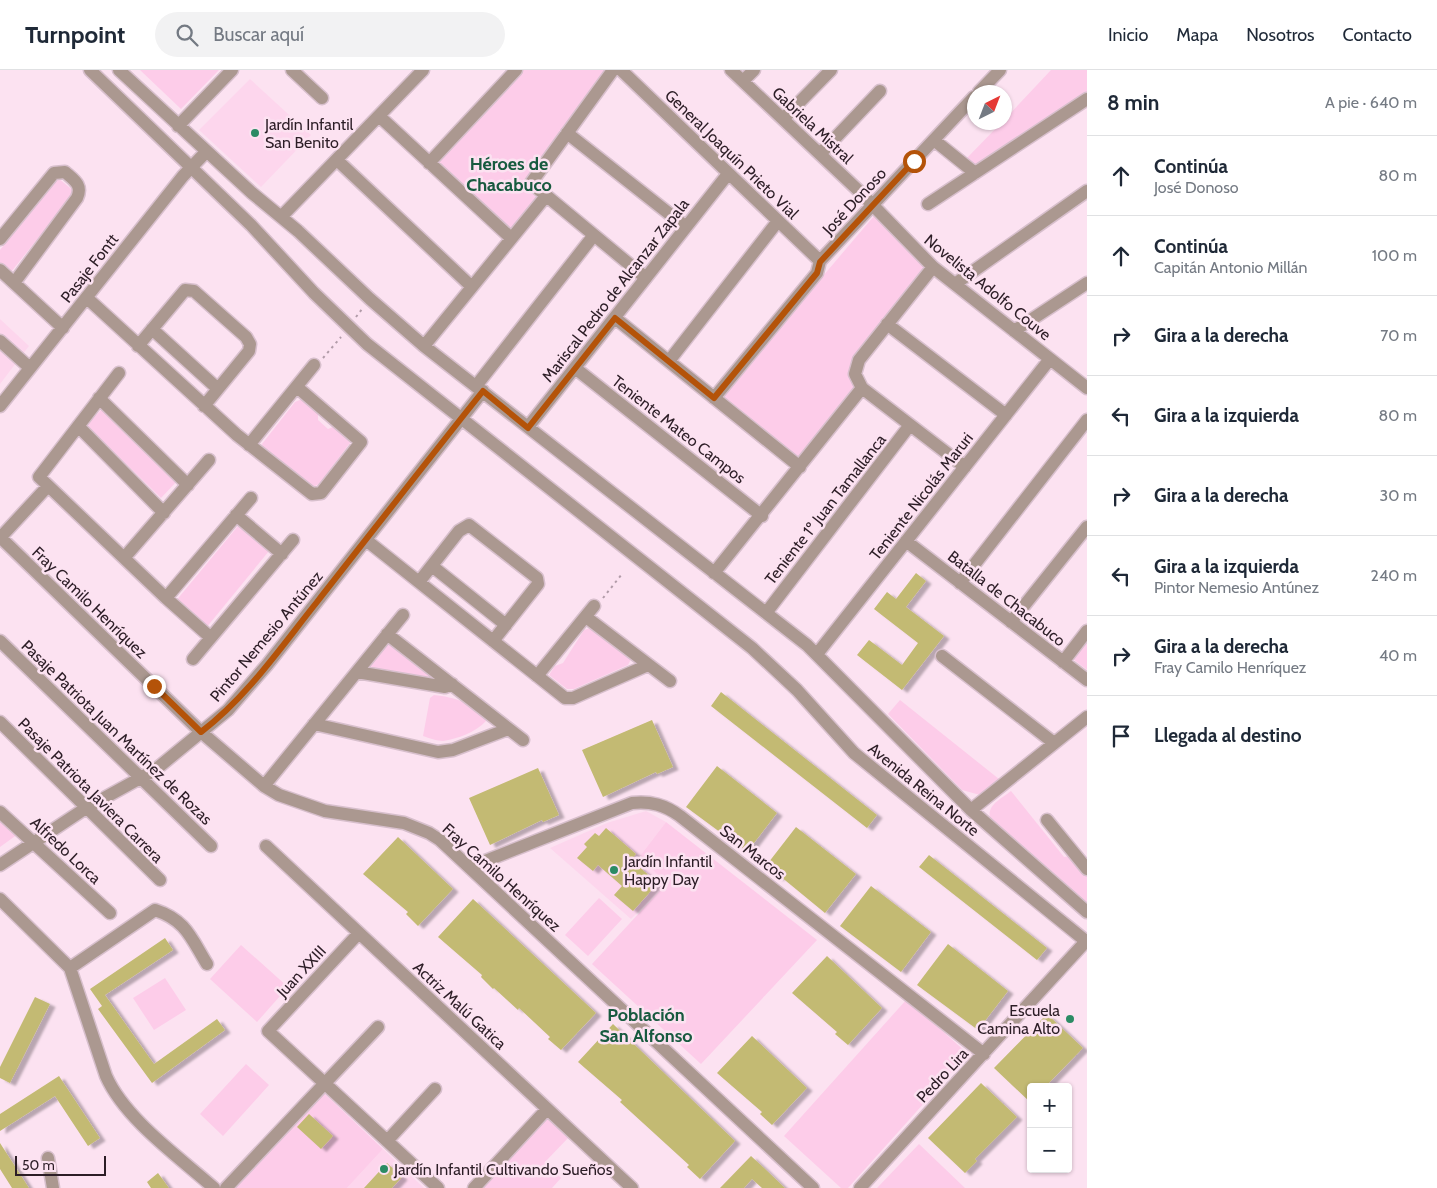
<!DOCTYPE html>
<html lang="es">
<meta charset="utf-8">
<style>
body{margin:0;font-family:Cabin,sans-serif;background:#f2f2f3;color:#1f2937}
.controls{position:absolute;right:15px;bottom:15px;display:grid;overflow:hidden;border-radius:5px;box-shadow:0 1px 4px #0004}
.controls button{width:45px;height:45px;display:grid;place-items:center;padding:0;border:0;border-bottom:1px solid #e0e1e3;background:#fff;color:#1f2937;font:25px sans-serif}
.compass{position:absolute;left:967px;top:15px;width:45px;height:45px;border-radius:50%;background:#fff;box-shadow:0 1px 4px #0004;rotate:42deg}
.scale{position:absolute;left:15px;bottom:12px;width:91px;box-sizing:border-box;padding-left:5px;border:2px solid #2c1d26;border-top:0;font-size:14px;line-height:18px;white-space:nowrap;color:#2c1d26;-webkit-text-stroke:4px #fce2f1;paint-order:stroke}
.stop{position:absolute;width:15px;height:15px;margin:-11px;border:4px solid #b45309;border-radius:50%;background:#fff}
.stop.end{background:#b45309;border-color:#fff;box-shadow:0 1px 5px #0008}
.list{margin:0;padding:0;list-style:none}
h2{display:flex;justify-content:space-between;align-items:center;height:65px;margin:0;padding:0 20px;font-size:21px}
h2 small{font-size:16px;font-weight:400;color:#747a83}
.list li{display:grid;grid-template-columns:32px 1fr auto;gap:15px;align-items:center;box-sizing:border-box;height:80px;padding:0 20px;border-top:1px solid #e0e1e3}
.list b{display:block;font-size:19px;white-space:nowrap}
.list p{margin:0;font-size:16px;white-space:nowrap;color:#747a83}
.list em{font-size:16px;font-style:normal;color:#747a83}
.icon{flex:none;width:28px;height:28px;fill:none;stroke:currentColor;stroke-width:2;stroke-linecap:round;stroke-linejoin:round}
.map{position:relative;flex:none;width:1087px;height:1118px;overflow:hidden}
header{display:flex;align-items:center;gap:30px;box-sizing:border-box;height:70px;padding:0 25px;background:#fff;border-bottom:1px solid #e0e1e3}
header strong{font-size:24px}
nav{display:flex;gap:28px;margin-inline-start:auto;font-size:18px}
.search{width:350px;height:45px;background:#f2f2f3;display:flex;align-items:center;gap:12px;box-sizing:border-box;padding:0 18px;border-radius:28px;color:#747a83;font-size:19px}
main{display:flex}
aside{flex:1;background:#fff}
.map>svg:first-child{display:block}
.built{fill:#fdd6ed}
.green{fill:#fdcce9}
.building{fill:#c3ba73;filter:url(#shadow)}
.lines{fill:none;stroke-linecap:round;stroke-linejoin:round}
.minor-casing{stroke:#d7bfcc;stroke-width:15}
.path{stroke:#b29ca9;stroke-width:2;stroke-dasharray:2.5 4;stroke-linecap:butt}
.minor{stroke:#ab9890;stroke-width:12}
.route{stroke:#b45309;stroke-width:6}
.poi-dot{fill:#2b8b64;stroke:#fce2f1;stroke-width:2}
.labels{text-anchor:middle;stroke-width:5;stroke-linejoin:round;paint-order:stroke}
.poi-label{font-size:16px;fill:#2c1d26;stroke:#fce2f1;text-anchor:start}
.street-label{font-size:16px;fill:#2c1d26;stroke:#fce2f1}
.neighbourhood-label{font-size:18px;font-weight:bold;fill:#175a3f;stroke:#fce2f1}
</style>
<header>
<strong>Turnpoint</strong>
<div class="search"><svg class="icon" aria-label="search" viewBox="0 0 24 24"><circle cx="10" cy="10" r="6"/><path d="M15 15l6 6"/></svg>Buscar aquí</div>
<nav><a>Inicio</a><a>Mapa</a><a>Nosotros</a><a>Contacto</a></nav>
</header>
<main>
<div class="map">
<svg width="1087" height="1118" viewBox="0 0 1087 1118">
<defs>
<filter id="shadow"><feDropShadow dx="5.5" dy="3" stdDeviation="1" flood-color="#0004"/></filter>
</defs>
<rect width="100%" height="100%" fill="#fce2f1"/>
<path class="built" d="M250,9L311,65L261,117L199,60Z
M0,249L29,276L0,314Z
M646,741L666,752L640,786L666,814L631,849L550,778L607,753Z
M383,1079L424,1118H347Z"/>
<path class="green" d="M140,0H219L181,39Z
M519,0H610L523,115L537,128L508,163L431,93Z
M1051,0H1087V24L975,99L966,89L1001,53L1004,52L1005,49Z
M58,108L75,122L11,202L0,193V180Z
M874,146L930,197L856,289L857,314L800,394L720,327Z
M302,329L318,342V350L328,359L335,356L349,367L350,373L319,414L313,417L264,379L262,374L295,332Z
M104,337L178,410L161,428L86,355Z
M238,456L269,481L206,558L175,532Z
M590,558L631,589L628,595L574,619H567L549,605L555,596L563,593L584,560Z
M1087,565V600L1069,586Z
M388,570L437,609L434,613L370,600L368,596Z
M434,625C454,627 474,633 486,651C476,662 457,669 443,671C437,671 429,668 423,666L430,628Z
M900,630L999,709L980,725L962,720L888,644Z
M1011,721L1064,787L1070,786L1087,806V833L990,748C987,735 1001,729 1011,721Z
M0,748L18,764L0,777Z
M666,752L817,870L701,994L592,894L666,814L640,786Z
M599,828L622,849L588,886L565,865Z
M241,875L288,917L257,952L210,909Z
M165,908L186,940L154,960L133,928Z
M907,929L968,984L848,1118H841L784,1066Z
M246,994L269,1015L223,1066L200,1044Z
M324,1023L383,1079L347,1118H235Z
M547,1047L569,1067L545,1092L561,1108L552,1118H480Z
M919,1074L965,1118H877Z"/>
<path class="building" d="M916,503L926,511L906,537L944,566L902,620L857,585L869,570L902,595L918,573L874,539L887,522L896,529Z
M721,622L877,745L867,758L711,636Z
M652,650L673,697L657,704L656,702L603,727L582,680Z
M717,696L777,743L747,782L686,737Z
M538,698L559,745L543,752L542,750L490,775L469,728Z
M796,757L856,804L825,843L780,806L778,808L765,797Z
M606,758L636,784L631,790L658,813L633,841L614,825L622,816L598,795L593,801L577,788L587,777L584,774L595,763L599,766Z
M398,767L453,819L418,856L406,844L408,842L363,804Z
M929,785L1047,878L1037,890L919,797Z
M871,816L931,862L901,902L840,856Z
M473,829L596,943L561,980L548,969L550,967L519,938L518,940L494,918L493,919L481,907L482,905L438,867Z
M165,868L173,880L105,925L154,994L217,949L225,960L152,1013L98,939L102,936L90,919Z
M948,874L1008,921L978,960L917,915Z
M827,886L882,938L848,975L835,964L837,962L792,923Z
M35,927L50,934L10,1013L0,1008V997Z
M1047,944L1083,978L1045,1017H1031V1033L994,998Z
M613,954L735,1071L700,1109L687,1097L689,1095L620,1032L622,1030L578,992Z
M752,966L807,1018L772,1055L760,1044L762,1042L717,1003Z
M59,1006L100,1068L88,1076L55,1026L0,1061V1044Z
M981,1013L1017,1047L975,1089L977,1091L965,1103L928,1068Z
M309,1044L333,1066L321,1079L297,1057Z
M0,1073L29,1118H12L0,1099Z
M751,1086L763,1097L785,1118H762L752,1109L744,1118H720Z
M387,1093L402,1107L392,1118H364Z
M158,1103L169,1118H151L147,1112Z"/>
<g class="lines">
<defs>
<path id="minor" d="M90,0L251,155L314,223L367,274L752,578L797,620L854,683L1087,872
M119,0L252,123L298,161L370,229L424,276L807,575L971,740L1087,842
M292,0L322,28
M613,0L531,113L646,208
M621,0L820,191
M731,0L860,122L933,197L1087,318
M743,11L754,0
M979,22L1000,0
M379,46L511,168
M783,49L831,0
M178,56L232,0
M567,63L686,157
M934,70L975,103
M820,84L880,21
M337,90L472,217
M429,93L516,0
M928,134L1087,29
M281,147L423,0
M0,169L54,103L65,102C74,110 83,115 77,128L14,213
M820,191L974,27
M933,197L859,290L855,304L862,318L965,397
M0,200L63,258
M955,214L1087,121
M87,228L237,365L312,424L321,423L361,372L297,317
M615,248L800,397
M887,254L1006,345
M152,259L218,319
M1014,261L1087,213
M0,271L30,298
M138,276L185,220L194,221L246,267L250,274L249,281L204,336
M424,276L546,126
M669,291L778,151
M575,298L762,446
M119,303L39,407L166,528L210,567
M476,316L594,165
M99,328L188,415
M714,328L817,203L820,191
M0,336L183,106L206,82
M78,356L164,443
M528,357L728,104
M249,375L314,295
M236,445L282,484
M0,467L201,662L264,716L279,725L325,741L404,753L429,763L440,770L813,1118
M0,468L48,416
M366,470L565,628H573L648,595
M906,471L1087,610
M124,488L209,390
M432,496L506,555
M714,503L862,318
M419,512L459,461L469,455L537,508L538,514L493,571
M960,513L1087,350
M166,528L251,428
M766,543L910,355
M586,547L670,611
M1011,552L1087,457
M387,564L523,670
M0,571L211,776
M817,584L1050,289
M942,586L1054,673
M193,589L293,470
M1063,592L1087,561
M357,602L445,617L452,614
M537,606L594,536
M0,652L160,810
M314,654L438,682L453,680L508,659
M264,716L403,545
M971,740L1087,647
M0,742L110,843
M1047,750L1087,799
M266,776L632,1118
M0,795L86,738L155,700L228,640L267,595L483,321
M470,797L632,733C651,731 665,735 680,746L984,984
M0,829L70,898L106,1006C125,1049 179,1087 214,1118
M359,863L268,961L438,1118
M70,898L155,840C186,850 191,868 207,894
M387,1071L435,1019
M48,1088L53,1118
M226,1118L378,957
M474,1118L547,1039
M860,1118L1087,870"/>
</defs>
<use href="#minor" class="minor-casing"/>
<path class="path" d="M356,247L362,239
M323,288L341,267
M603,528L622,504"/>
<use href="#minor" class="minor"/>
</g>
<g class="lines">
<path class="route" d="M154,616L201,662C247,627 281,577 317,532C372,462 427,391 483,321L528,358L615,248L714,328L817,203L820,192L914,91"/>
</g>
<g class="poi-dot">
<circle cx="255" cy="63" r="5"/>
<circle cx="614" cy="800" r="5"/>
<circle cx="1070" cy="949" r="5"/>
<circle cx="384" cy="1099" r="5"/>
</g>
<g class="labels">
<g class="poi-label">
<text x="265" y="60">Jardín Infantil<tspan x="265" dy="18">San Benito</tspan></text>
<text x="624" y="797">Jardín Infantil<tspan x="624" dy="18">Happy Day</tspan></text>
<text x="1060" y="946" text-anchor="end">Escuela<tspan x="1060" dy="18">Camina Alto</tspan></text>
<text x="394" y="1105">Jardín Infantil Cultivando Sueños</text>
</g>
<g class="street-label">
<text transform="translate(813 55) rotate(43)" y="6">Gabriela Mistral</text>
<text transform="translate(732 84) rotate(44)" y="6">General Joaquín Prieto Vial</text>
<text transform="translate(854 131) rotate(-47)" y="6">José Donoso</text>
<text transform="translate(89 198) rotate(-52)" y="6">Pasaje Fontt</text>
<text transform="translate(988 217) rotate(39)" y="6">Novelista Adolfo Couve</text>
<text transform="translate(615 220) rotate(-52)" y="6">Mariscal Pedro de Alcanzar Zapala</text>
<text transform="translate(679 359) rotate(38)" y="6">Teniente Mateo Campos</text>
<text transform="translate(921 426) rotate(-52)" y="6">Teniente Nicolás Maruri</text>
<text transform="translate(825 439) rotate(-52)" y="6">Teniente 1º Juan Tamallanca</text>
<text transform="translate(1007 528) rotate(38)" y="6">Batalla de Chacabuco</text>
<text transform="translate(90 532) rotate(44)" y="6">Fray Camilo Henríquez</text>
<text transform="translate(266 566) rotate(-50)" y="6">Pintor Nemesio Antúnez</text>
<text transform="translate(117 662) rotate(44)" y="6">Pasaje Patriota Juan Martínez de Rozas</text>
<text transform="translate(924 719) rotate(39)" y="6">Avenida Reina Norte</text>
<text transform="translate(91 720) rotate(45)" y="6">Pasaje Patriota Javiera Carrera</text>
<text transform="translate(66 780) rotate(43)" y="6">Alfredo Lorca</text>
<text transform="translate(753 782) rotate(38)" y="6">San Marcos</text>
<text transform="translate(502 807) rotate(42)" y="6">Fray Camilo Henríquez</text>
<text transform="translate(301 901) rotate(-47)" y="6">Juan XXIII</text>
<text transform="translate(460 935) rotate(43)" y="6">Actriz Malú Gatica</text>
<text transform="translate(942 1005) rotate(-47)" y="6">Pedro Lira</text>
</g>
<g class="neighbourhood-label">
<text x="509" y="100">Héroes de<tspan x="509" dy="21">Chacabuco</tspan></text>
<text x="646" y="951">Población<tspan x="646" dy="21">San Alfonso</tspan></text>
</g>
</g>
</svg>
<div class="controls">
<button>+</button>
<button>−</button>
</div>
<svg class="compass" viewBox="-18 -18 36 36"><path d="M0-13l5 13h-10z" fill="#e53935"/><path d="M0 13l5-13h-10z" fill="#747a83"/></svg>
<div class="scale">50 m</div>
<div class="stop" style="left:914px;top:91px"></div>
<div class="stop end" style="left:154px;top:616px"></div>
</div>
<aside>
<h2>8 min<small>A pie · 640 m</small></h2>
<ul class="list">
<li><svg class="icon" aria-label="ahead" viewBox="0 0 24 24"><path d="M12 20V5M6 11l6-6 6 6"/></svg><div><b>Continúa</b><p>José Donoso</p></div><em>80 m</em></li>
<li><svg class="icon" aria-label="ahead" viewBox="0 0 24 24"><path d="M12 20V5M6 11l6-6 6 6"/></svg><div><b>Continúa</b><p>Capitán Antonio Millán</p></div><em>100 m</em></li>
<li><svg class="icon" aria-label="right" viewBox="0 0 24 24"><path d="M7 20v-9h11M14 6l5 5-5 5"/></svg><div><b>Gira a la derecha</b></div><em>70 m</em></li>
<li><svg class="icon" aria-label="left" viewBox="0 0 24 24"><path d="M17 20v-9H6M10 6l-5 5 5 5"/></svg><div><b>Gira a la izquierda</b></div><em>80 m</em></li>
<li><svg class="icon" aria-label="right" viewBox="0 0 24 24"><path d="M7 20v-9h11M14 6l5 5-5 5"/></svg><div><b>Gira a la derecha</b></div><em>30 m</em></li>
<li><svg class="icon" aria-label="left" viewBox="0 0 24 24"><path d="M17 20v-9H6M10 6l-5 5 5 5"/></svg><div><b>Gira a la izquierda</b><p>Pintor Nemesio Antúnez</p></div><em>240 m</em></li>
<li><svg class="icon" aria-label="right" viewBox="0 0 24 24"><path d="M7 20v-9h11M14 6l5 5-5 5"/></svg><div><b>Gira a la derecha</b><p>Fray Camilo Henríquez</p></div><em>40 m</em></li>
<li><svg class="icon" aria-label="arrive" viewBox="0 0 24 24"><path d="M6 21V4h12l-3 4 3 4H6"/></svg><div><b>Llegada al destino</b></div></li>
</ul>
</aside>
</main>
